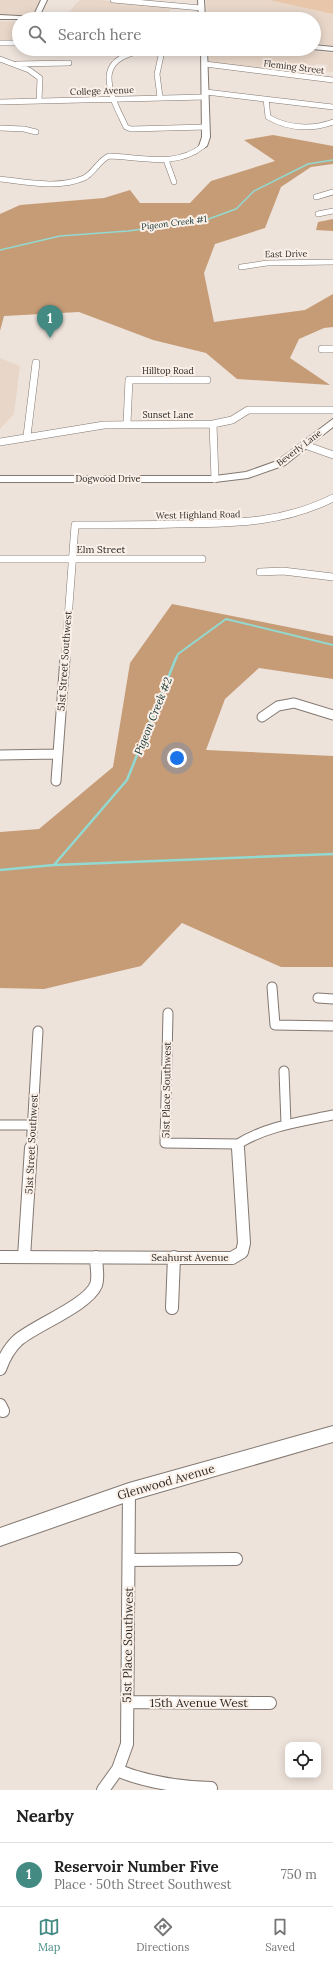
<!DOCTYPE html>
<meta charset="utf-8">
<style>
body{margin:0;font-family:Lora,serif;background:#f6f6f6;color:#222}
.controls{position:absolute;right:12px;bottom:12px;display:grid;overflow:hidden;border-radius:8px;box-shadow:0 2px 10px #0003}
.controls button{width:36px;height:36px;display:grid;place-items:center;padding:0;border:0;border-bottom:1px solid #e0e0e0;background:#fff;color:#222;font:20px sans-serif}
.you{position:absolute;left:177px;top:758px;width:14px;height:14px;margin:-10px;border:3px solid #fff;border-radius:50%;background:#1a73e8;box-shadow:0 0 0 6px #1a73e833}
.badge{display:grid;place-items:center;width:26px;height:26px;border-radius:50%;background:#438a83;color:#fff;font-size:13px;font-weight:700}
.pin{position:absolute;translate:-50% -33px;filter:drop-shadow(0 1px 2px #0008)}
.pin::after{content:'';position:absolute;top:21px;width:14px;height:12px;background:inherit;clip-path:polygon(0 0,100% 0,50% 100%)}
.list{margin:0;padding:0;list-style:none}
h2{display:flex;justify-content:space-between;align-items:center;height:52px;margin:0;padding:0 16px;font-size:17px}
h2 small{font-size:13px;font-weight:400;color:#767676}
.list li{display:grid;grid-template-columns:26px 1fr auto;gap:12px;align-items:center;box-sizing:border-box;height:64px;padding:0 16px;border-top:1px solid #e0e0e0}
.list b{display:block;font-size:15px;white-space:nowrap}
.list p{margin:0;font-size:13px;white-space:nowrap;color:#767676}
.list em{font-size:13px;font-style:normal;color:#767676}
.icon{flex:none;width:22px;height:22px;fill:none;stroke:currentColor;stroke-width:2;stroke-linecap:round;stroke-linejoin:round}
.map{position:relative;flex:none;width:333px;height:1790px;overflow:hidden}
.search{position:absolute;background:#fff;box-shadow:0 2px 10px #0003;left:12px;right:12px;top:12px;height:44px;display:flex;align-items:center;gap:10px;box-sizing:border-box;padding:0 14px;border-radius:22px;color:#767676;font-size:15px}
.sheet{height:116px;background:#fff}
nav{display:flex;justify-content:space-around;align-items:center;box-sizing:border-box;height:56px;border-top:1px solid #e0e0e0;background:#fff;font-size:11px;color:#767676}
nav a{display:grid;justify-items:center;gap:2px}
nav .on{color:#438a83}
.map>svg:first-child{display:block}
.built{fill:#e8d7c9}
.green{fill:#e8c6a9}
.forest{fill:#c69c77}
.lines{fill:none;stroke-linecap:round;stroke-linejoin:round}
.stream-far2{stroke:#92d9d1;stroke-width:1.5}
.stream-far1{stroke:#92d9d1;stroke-width:2}
.stream{stroke:#92d9d1;stroke-width:2.5}
.street-far3-casing{stroke:#827871;stroke-width:6}
.street-far2-casing{stroke:#827871;stroke-width:8}
.street-far1-casing{stroke:#827871;stroke-width:11}
.street-casing{stroke:#827871;stroke-width:14}
.secondary-casing{stroke:#827871;stroke-width:2}
.primary-casing{stroke:#827871;stroke-width:2}
.street-far3{stroke:#fff;stroke-width:5}
.street-far2{stroke:#fff;stroke-width:7}
.street-far1{stroke:#fff;stroke-width:9}
.street{stroke:#fff;stroke-width:12}
.secondary{fill:#fff;fill-rule:evenodd}
.primary{fill:#fff;fill-rule:evenodd}
.labels{text-anchor:middle;stroke-width:4;stroke-linejoin:round;paint-order:stroke}
.far-street-label{font-size:9px;fill:#2f2b28;stroke:#fbf0e8}
.far-water-label{font-size:9px;font-style:italic;fill:#0d302d;stroke:#fbf0e8}
.street-label{font-size:10px;fill:#2f2b28;stroke:#fbf0e8}
.water-label{font-size:11px;font-style:italic;fill:#0d302d;stroke:#fbf0e8}
.near-street-label{font-size:12px;fill:#2f2b28;stroke:#fbf0e8}
</style>
<div class="map">
<svg width="333" height="1790" viewBox="0 0 333 1790">
<rect width="100%" height="100%" fill="#eee3db"/>
<path class="built" d="M0,0H44L35,19L0,17Z
M80,0H100L172,7L163,19L66,18L75,4Z
M206,0H269L333,14V46L314,43V19H207Z
M0,21L19,22V42L0,41Z
M208,49H297L333,53V72L324,71L328,65L316,64L309,75L209,62Z
M0,358L20,366L14,414L0,429Z"/>
<path class="green" d="M269,0H333V14Z"/>
<path class="forest" d="M273,135L333,146V164L311,167L281,187L265,228L215,244L204,273L214,322L305,310L333,294V327L324,328L299,339L290,358L330,385L237,379L206,353L153,340L79,312L4,316L0,331V214L20,205L104,198L130,190L140,203H190L211,181L275,161L244,140Z
M333,219V231L316,230L318,222Z
M172,604L333,636V679L259,668L225,699L206,750L333,756V967H281L182,923L141,966L44,989L0,988V832L39,829L113,767L130,663Z"/>
<g class="lines">
<path class="stream-far2" d="M0,250L60,236L128,231L203,221L236,209L254,191L308,164L333,160"/>
<path class="stream-far1" d="M176,659L178,654L226,619L333,645"/>
<path class="stream" d="M54,865L127,780L176,658
M0,870L54,865L333,854"/>
<defs>
<path id="street-far3" d="M113,0L201,8
M0,43H19
M204,49C180,50 110,42 109,77C109,95 119,112 126,127L131,129L206,127
M0,59L29,70L40,78L39,101
M17,64L69,63
M205,64L333,80
M206,92L333,107
M160,97L157,74L162,51
M266,99L268,117C289,129 310,130 333,122
M0,102L205,97
M0,128L24,129L36,132
M166,160L174,182
M0,179C26,182 59,189 84,178C94,173 98,161 109,156C141,157 176,168 203,146
M316,197L333,192
M318,214L333,211
M241,267L267,263L333,262"/>
<path id="street-far2" d="M322,349H333
M127,423L129,380H207
M213,424L215,479
M27,436L36,363
M0,442L104,425L213,424L232,420L248,410H333
M305,445L333,455
M0,559H202
M260,572L283,571L333,577
M65,659L75,525C109,525 142,525 176,524C232,523 281,524 333,498"/>
<path id="street-far1" d="M262,717L278,706L294,703L333,715
M0,755L57,754
M56,781L65,658
M272,987L275,1025L333,1026
M318,998L333,999
M168,1013L165,1143L238,1144
M284,1071L286,1124
M0,1125H32
M238,1144C267,1126 300,1122 333,1115
M238,1144V1149
M31,1149L38,1031"/>
<path id="street" d="M0,1257L232,1258L242,1252L244,1243L238,1148
M24,1257L31,1148
M172,1308L174,1257
M0,1369C4,1358 9,1348 18,1340C36,1325 88,1305 96,1285C99,1277 96,1265 96,1257
M0,1405L3,1411
M129,1560L236,1559
M127,1702L270,1703
M119,1771C149,1783 179,1787 211,1788
M103,1790L118,1769L127,1744L129,1492"/>
<path id="secondary" d="M41,0H47L38,19H32Z
M198,0H204L205,19H199Z
M201,49H207L210,137L207,146L203,148L199,146L202,137Z
M333,419V427L285,465L248,478L215,482H0V476H215L246,472L277,461Z
M333,1426V1442L129,1501L0,1546V1528L129,1483Z"/>
<path id="primary" d="M0,15L37,17L41,19H0Z
M314,45L333,47V51L312,49H314Z"/>
</defs>
<use href="#street-far3" class="street-far3-casing"/>
<use href="#street-far2" class="street-far2-casing"/>
<use href="#street-far1" class="street-far1-casing"/>
<use href="#street" class="street-casing"/>
<use href="#secondary" class="secondary-casing"/>
<use href="#primary" class="primary-casing"/>
<use href="#street-far3" class="street-far3"/>
<use href="#street-far2" class="street-far2"/>
<use href="#street-far1" class="street-far1"/>
<use href="#street" class="street"/>
<use href="#secondary" class="secondary"/>
<use href="#primary" class="primary"/>
</g>
<g class="labels">
<g class="far-street-label">
<text transform="translate(294 67) rotate(7)" y="3">Fleming Street</text>
<text transform="translate(102 91) rotate(-2)" y="3">College Avenue</text>
<text transform="translate(286 254) rotate(-1)" y="3">East Drive</text>
<text x="168" y="374">Hilltop Road</text>
<text x="168" y="418">Sunset Lane</text>
<text transform="translate(299 448) rotate(-37)" y="3">Beverly Lane</text>
<text x="108" y="482">Dogwood Drive</text>
<text transform="translate(198 515) rotate(-1)" y="3">West Highland Road</text>
</g>
<g class="far-water-label">
<text transform="translate(174 223) rotate(-7)" y="3">Pigeon Creek #1</text>
</g>
<g class="street-label">
<text x="101" y="553">Elm Street</text>
<text transform="translate(64 661) rotate(-86)" y="4">51st Street Southwest</text>
<text transform="translate(166 1090) rotate(-89)" y="4">51st Place Southwest</text>
<text transform="translate(31 1144) rotate(-87)" y="4">51st Street Southwest</text>
<text x="190" y="1261">Seahurst Avenue</text>
</g>
<g class="water-label">
<text transform="translate(153 716) rotate(-68)" y="4">Pigeon Creek #2</text>
</g>
<g class="near-street-label">
<text transform="translate(166 1482) rotate(-16)" y="4">Glenwood Avenue</text>
<text transform="translate(128 1645) rotate(-89)" y="4">51st Place Southwest</text>
<text x="199" y="1707">15th Avenue West</text>
</g>
</g>
</svg>
<div class="controls">
<button><svg class="icon" aria-label="locate" viewBox="0 0 24 24"><circle cx="12" cy="12" r="6"/><path d="M12 2v4M12 18v4M2 12h4M18 12h4"/></svg></button>
</div>
<div class="you"></div>
<div class="pin badge" style="left:50px;top:338px">1</div>
<div class="search"><svg class="icon" aria-label="search" viewBox="0 0 24 24"><circle cx="10" cy="10" r="6"/><path d="M15 15l6 6"/></svg>Search here</div>
</div>
<section class="sheet">
<h2>Nearby<small></small></h2>
<ul class="list">
<li><span class="badge">1</span><div><b>Reservoir Number Five</b><p>Place · 50th Street Southwest</p></div><em>750 m</em></li>
</ul>
</section>
<nav>
<a class="on"><svg class="icon" aria-label="map" viewBox="0 0 24 24"><path d="M3 6l6-2 6 2 6-2v14l-6 2-6-2-6 2zM9 4v14M15 6v14"/></svg>Map</a>
<a><svg class="icon" aria-label="directions" viewBox="0 0 24 24"><path d="M12 3l9 9-9 9-9-9zM9 14v-3h6M13 9l2 2-2 2"/></svg>Directions</a>
<a><svg class="icon" aria-label="saved" viewBox="0 0 24 24"><path d="M7 4h10v16l-5-4-5 4z"/></svg>Saved</a>
</nav>
